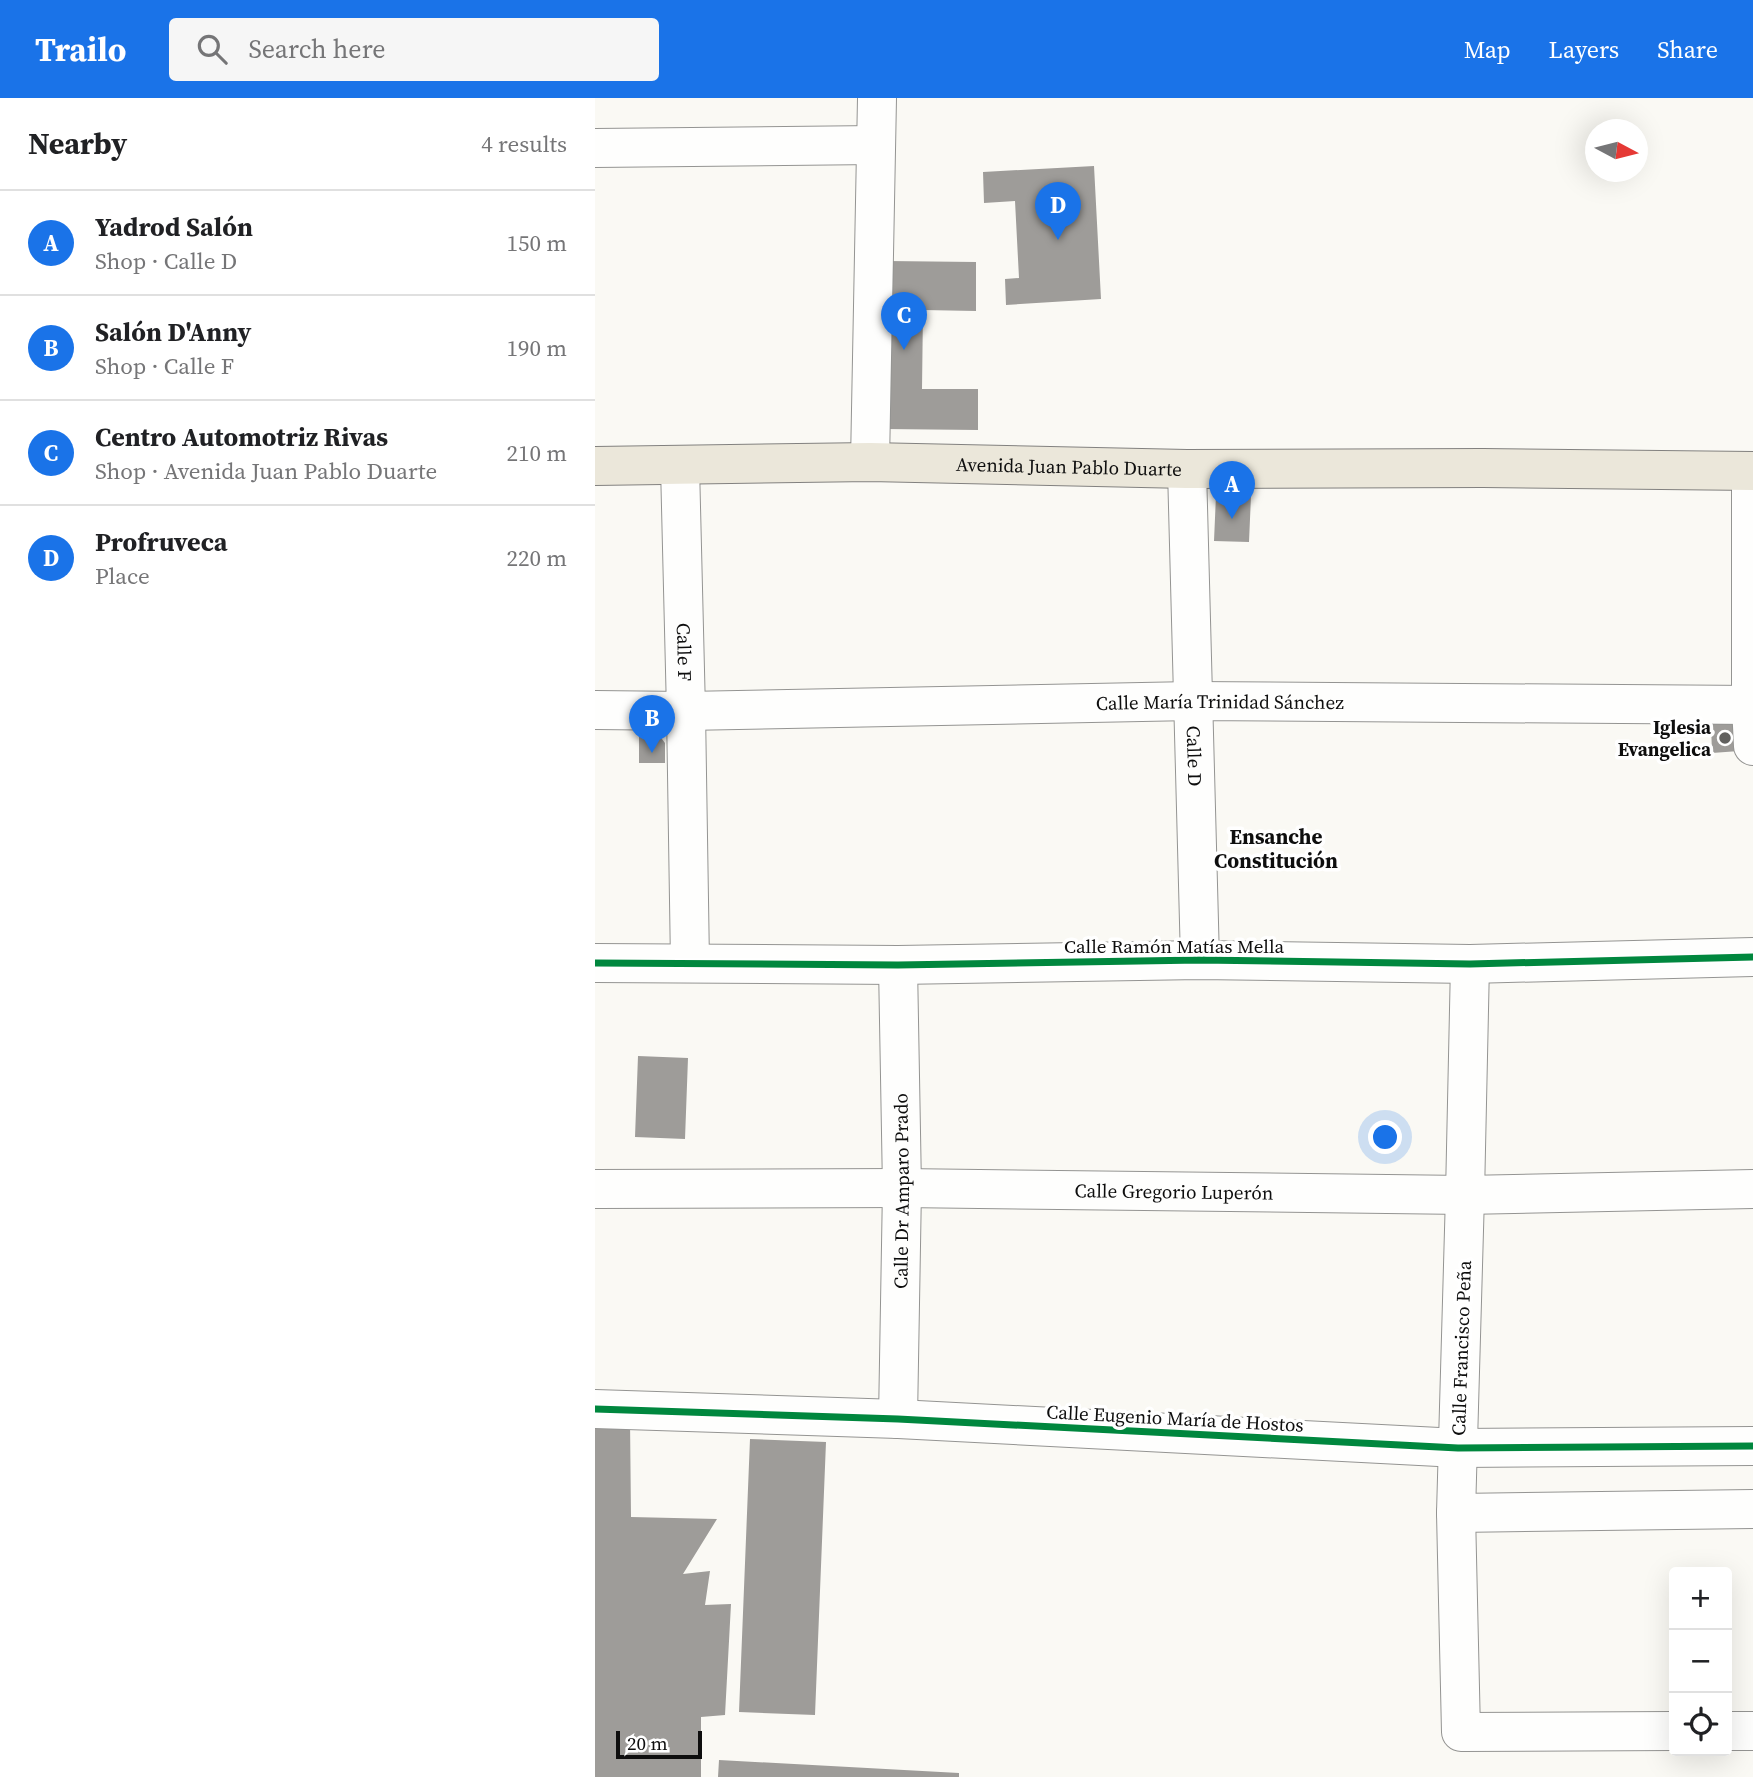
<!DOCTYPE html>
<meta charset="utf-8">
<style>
body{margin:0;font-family:"Source Serif 4",serif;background:#f6f6f6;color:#202124}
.controls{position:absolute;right:21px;bottom:21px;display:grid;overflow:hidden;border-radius:7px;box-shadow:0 7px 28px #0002}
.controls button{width:63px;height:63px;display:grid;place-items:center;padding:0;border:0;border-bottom:2px solid #e0e0e0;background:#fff;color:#202124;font:35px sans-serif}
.compass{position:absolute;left:990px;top:21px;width:63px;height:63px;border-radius:50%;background:#fff;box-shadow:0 7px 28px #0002;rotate:97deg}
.scale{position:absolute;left:21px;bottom:18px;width:86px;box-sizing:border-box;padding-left:7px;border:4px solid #0e0e0e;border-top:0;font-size:19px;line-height:24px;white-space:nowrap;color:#0e0e0e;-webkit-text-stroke:5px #fff;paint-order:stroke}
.you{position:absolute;left:791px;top:1040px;width:24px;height:24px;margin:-18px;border:5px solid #fff;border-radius:50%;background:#1a73e8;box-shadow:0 0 0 10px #1a73e833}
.badge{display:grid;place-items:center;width:46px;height:46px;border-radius:50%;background:#1a73e8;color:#fff;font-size:23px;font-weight:700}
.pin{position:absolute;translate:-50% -58px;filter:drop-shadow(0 2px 4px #0008)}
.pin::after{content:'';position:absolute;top:37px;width:24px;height:21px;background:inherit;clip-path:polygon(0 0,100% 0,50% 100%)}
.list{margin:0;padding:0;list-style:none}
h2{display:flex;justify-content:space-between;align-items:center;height:91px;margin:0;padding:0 28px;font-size:30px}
h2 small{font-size:23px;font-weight:400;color:#757577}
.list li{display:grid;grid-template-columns:46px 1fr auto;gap:21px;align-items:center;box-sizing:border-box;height:105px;padding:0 28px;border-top:2px solid #e0e0e0}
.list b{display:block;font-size:26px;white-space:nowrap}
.list p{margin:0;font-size:23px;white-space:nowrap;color:#757577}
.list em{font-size:23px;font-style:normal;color:#757577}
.icon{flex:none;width:38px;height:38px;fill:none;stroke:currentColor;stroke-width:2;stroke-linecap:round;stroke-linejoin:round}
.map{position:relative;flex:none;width:1158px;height:1679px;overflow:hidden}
header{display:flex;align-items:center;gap:42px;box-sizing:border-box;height:98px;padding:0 35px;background:#1a73e8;color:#fff}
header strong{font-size:33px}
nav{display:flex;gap:38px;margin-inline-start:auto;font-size:24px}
.search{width:490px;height:63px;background:#f6f6f6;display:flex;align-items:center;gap:18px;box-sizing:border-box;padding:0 24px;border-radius:7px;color:#757577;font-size:26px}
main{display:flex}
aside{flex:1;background:#fff}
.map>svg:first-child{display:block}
.building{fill:#9e9c99}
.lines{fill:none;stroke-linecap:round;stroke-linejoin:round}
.minor-casing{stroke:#949492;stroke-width:40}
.major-casing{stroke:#82817f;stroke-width:40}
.minor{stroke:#fefefd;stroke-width:38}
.major{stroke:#ebe7da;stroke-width:38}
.cycleway-casing{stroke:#fff;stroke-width:11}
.cycleway{stroke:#00873e;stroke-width:7}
.poi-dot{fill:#61605e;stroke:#fff;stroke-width:2.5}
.labels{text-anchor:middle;stroke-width:7;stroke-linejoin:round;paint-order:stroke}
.street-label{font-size:19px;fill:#0e0e0e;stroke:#fff}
.poi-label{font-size:19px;font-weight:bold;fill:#0e0e0e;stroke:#fff;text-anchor:end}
.neighbourhood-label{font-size:21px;font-weight:bold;fill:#0e0e0e;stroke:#fff}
</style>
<header>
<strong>Trailo</strong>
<div class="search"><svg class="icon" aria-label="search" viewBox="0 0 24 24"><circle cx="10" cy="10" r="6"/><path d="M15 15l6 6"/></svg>Search here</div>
<nav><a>Map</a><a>Layers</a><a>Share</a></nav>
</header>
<main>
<aside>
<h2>Nearby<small>4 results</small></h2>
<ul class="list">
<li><span class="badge">A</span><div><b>Yadrod Salón</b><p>Shop · Calle D</p></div><em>150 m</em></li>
<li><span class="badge">B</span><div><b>Salón D'Anny</b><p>Shop · Calle F</p></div><em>190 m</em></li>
<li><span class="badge">C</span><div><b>Centro Automotriz Rivas</b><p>Shop · Avenida Juan Pablo Duarte</p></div><em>210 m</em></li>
<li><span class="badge">D</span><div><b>Profruveca</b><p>Place</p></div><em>220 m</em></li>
</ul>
</aside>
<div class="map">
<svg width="1158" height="1679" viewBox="0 0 1158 1679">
<rect width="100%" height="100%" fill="#faf9f4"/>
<path class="building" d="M499,68L506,201L411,207L410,181L424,180L420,103L389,105L388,74Z
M292,163L381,164V213L328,212L327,291H383V332L290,331Z
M621,397L656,398L654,444L619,443Z
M1143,625L1144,653L1117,655L1116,626Z
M44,633H61L70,645V665H44Z
M43,958L93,960L90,1041L40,1039Z
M0,1321L35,1322L36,1419L122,1421L88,1476L115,1473L110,1507L136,1506L130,1617L106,1619V1679H0Z
M155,1341L231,1344L220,1617L144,1614Z
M124,1662L364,1675V1679H123Z"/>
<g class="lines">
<defs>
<g id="minor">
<path d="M0,50L281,47"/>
<path d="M275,364L282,0"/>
<path id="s1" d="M85,368L91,613L95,865"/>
<path id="s2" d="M592,371L605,862"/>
<path d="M1156,373V607L1158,648"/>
<path id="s3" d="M0,612L91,613L597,603L1158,607"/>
<path d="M0,865L303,867L605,862L875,866L1158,859"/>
<path d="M875,866L870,1097L861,1415L866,1634L1079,1633"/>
<path id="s4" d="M0,1091L307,1090L870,1097L1158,1091"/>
<path d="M0,1311L303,1321L863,1350L1158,1348"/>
<path id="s5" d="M303,1321L307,1090L303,867"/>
<path d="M861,1415L1158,1411"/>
<path d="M1132,1633H1158"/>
</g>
<g id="major">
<path id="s6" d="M0,368L275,364L592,371L888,370L1158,373"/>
</g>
</defs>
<use href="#minor" class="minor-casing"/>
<use href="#major" class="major-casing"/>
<use href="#minor" class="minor"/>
<use href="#major" class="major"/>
<defs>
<path id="cycleway" d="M0,865L303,867L605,862L875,866L1158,859
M0,1311L303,1321L863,1350L1158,1348"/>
</defs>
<use href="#cycleway" class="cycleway-casing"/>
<use href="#cycleway" class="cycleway"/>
</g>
<circle class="poi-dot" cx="1130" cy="640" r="7"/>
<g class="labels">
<g class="street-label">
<text dy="7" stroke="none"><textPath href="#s6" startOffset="474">Avenida Juan Pablo Duarte</textPath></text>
<text dy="7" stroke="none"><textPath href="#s1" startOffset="186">Calle F</textPath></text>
<text dy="7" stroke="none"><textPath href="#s3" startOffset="625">Calle María Trinidad Sánchez</textPath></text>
<text dy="7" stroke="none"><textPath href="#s2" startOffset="287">Calle D</textPath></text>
<text x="579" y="855">Calle Ramón Matías Mella</text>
<text dy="7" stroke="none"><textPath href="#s5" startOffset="228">Calle Dr Amparo Prado</textPath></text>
<text dy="7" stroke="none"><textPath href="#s4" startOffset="579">Calle Gregorio Luperón</textPath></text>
<text transform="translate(866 1250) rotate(-88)" y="7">Calle Francisco Peña</text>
<text transform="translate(580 1320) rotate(3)" y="7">Calle Eugenio María de Hostos</text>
</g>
<g class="poi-label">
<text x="1116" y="636">Iglesia<tspan x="1116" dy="22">Evangelica</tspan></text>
</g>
<g class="neighbourhood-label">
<text x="681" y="746">Ensanche<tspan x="681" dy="24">Constitución</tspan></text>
</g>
</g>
</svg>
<div class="controls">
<button>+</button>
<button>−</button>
<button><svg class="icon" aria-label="locate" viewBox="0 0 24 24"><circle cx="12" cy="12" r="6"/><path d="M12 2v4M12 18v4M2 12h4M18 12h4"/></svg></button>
</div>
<svg class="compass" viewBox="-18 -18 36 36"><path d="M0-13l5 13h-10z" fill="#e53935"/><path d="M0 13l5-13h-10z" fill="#757577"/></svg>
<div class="scale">20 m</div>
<div class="you"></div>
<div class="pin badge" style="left:637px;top:421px">A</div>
<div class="pin badge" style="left:57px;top:655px">B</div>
<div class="pin badge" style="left:309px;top:252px">C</div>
<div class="pin badge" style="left:463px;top:142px">D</div>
</div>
</main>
